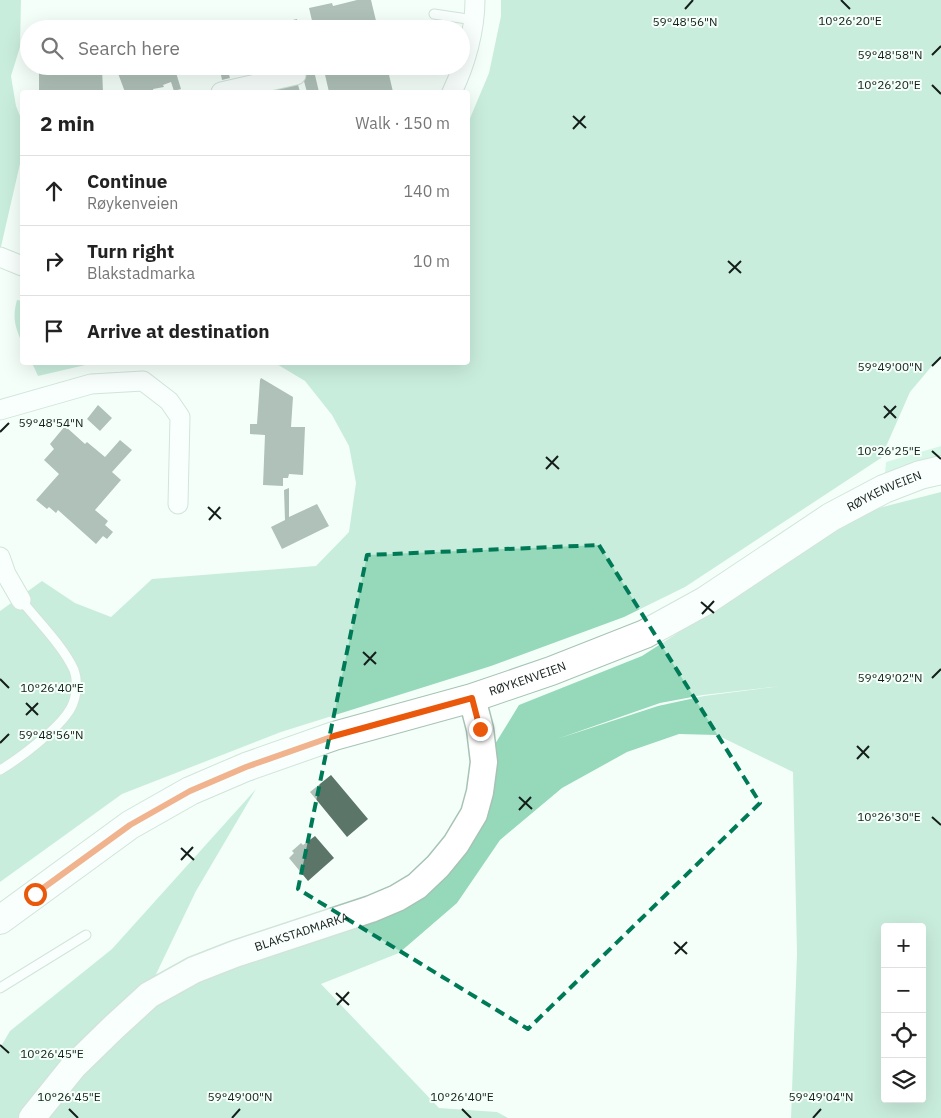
<!DOCTYPE html>
<meta charset="utf-8">
<style>
body{margin:0;font-family:"IBM Plex Sans",sans-serif;background:#f6f6f6;color:#222}
.controls{position:absolute;right:15px;bottom:15px;display:grid;overflow:hidden;border-radius:5px;box-shadow:0 5px 20px #0002}
.controls button{width:45px;height:45px;display:grid;place-items:center;padding:0;border:0;border-bottom:1px solid #e0e0e0;background:#fff;color:#222;font:25px sans-serif}
.stop{position:absolute;width:15px;height:15px;margin:-11px;border:4px solid #ea580c;border-radius:50%;background:#fff}
.stop.end{background:#ea580c;border-color:#fff;box-shadow:0 1px 5px #0008}
.list{margin:0;padding:0;list-style:none}
h2{display:flex;justify-content:space-between;align-items:center;height:65px;margin:0;padding:0 20px;font-size:21px}
h2 small{font-size:16px;font-weight:400;color:#767676}
.list li{display:grid;grid-template-columns:32px 1fr auto;gap:15px;align-items:center;box-sizing:border-box;height:70px;padding:0 20px;border-top:1px solid #e0e0e0}
.list b{display:block;font-size:19px;white-space:nowrap}
.list p{margin:0;font-size:16px;white-space:nowrap;color:#767676}
.list em{font-size:16px;font-style:normal;color:#767676}
.icon{flex:none;width:28px;height:28px;fill:none;stroke:currentColor;stroke-width:2;stroke-linecap:round;stroke-linejoin:round}
.map{position:relative;flex:none;width:941px;height:1118px;overflow:hidden}
.search{position:absolute;background:#fff;box-shadow:0 5px 20px #0002;left:20px;top:20px;width:450px;height:55px;display:flex;align-items:center;gap:12px;box-sizing:border-box;padding:0 18px;border-radius:28px;color:#767676;font-size:19px}
.panel{position:absolute;background:#fff;box-shadow:0 5px 20px #0002;left:20px;top:90px;width:450px;height:275px;border-radius:5px}
.map>svg:first-child{display:block}
.green{fill:#b2eed2}
.forest{fill:#95d8ba;fill-rule:evenodd}
.building{fill:#5c7569}
.lines{fill:none;stroke-linecap:round;stroke-linejoin:round}
.service-casing{stroke:#a7c3b5;stroke-width:11}
.minor-casing{stroke:#a7c3b5;stroke-width:21}
.secondary-casing{stroke:#a7c3b5;stroke-width:29}
.primary-casing{stroke:#a7c3b5;stroke-width:30}
.service{stroke:#fff;stroke-width:9}
.minor{stroke:#fff;stroke-width:19}
.secondary{stroke:#fff;stroke-width:26}
.primary{stroke:#fff;stroke-width:28}
.route{stroke:#ea580c;stroke-width:6}
.marked{fill:none;stroke:#007957;stroke-width:4;stroke-dasharray:10 6;stroke-linejoin:round}
.ticks{fill:none;stroke:#141e1a;stroke-width:2}
.labels{text-anchor:middle;stroke-width:4;stroke-linejoin:round;paint-order:stroke}
.street-label{font-size:12px;fill:#141e1a;stroke:#f4fff9}
.ticks-label{font-size:12px;text-anchor:middle;fill:#141e1a;stroke:#f4fff9;stroke-width:4;stroke-linejoin:round;paint-order:stroke}
</style>
<div class="map">
<svg width="941" height="1118" viewBox="0 0 941 1118">
<rect width="100%" height="100%" fill="#f4fff9"/>
<path class="green" d="M941,446V456L885,473L886,462Z"/>
<path class="forest" d="M0,0H21L20,47L11,76L16,106L22,121V155L0,251Z
M501,0H941V358L937,360L910,392L881,458L685,587L624,617L491,666L281,732L122,794L0,882V611L42,581L75,603L111,617L152,579L316,566L349,532L356,483L349,446L332,415L305,381L275,363L468,362V123L489,73L501,16Z
M17,300L22,301V343C15,326 12,318 17,300Z
M32,363H94L38,376Z
M941,492V1118H791L797,954L793,772L717,735L679,734L627,752L562,788L500,840L457,903L399,953L321,984L439,1108L497,1112L508,1118H36L153,1004L438,866L484,762L519,705L642,656L867,511ZM781,686L704,696L658,706L557,739L660,703L703,695ZM885,927H922V1099H885Z
M256,789L196,891L147,993L20,1118H0V1048L10,1031L112,949Z"/>
<path class="building" d="M357,0H371L378,29H314L309,8L332,3L333,6Z
M297,19L300,29H259V28Z
M122,66H174L181,89L174,91L171,82L163,85L164,87L153,89L154,92H125L116,68Z
M189,66H241V67L231,69V68H227L230,78L222,80L220,70L212,72L213,74L200,75L199,72L191,74Z
M323,66H387L393,92H329Z
M102,68L103,92H39V73H47V70Z
M314,71L319,92H307L302,74Z
M297,81L300,92H269L268,89Z
M261,378L293,397L291,427H305L303,475L289,474L288,478H283V486L263,485L265,435L250,434V424H257L260,380Z
M98,405L112,418L100,431L87,419Z
M65,426L85,444L87,442L105,457L120,440L132,450L112,472L121,480L95,510L108,521L105,525L113,532L107,539L103,536L96,544L58,510L56,513L49,507L47,509L36,500L59,474L44,460L54,449L50,444Z
M289,488V517L317,504L329,526L282,549L271,527L285,520L284,490Z
M331,775L368,819L347,837L310,792Z
M315,836L334,858L308,881L289,858L294,853L292,851L301,843L303,845Z"/>
<g class="lines">
<defs>
<path id="service" d="M434,14L474,20
M0,770C19,759 55,731 67,714C76,703 79,683 74,670C64,647 37,620 21,600
M0,988L86,935"/>
<path id="minor" d="M221,92L296,75
M452,92C465,65 475,31 475,0
M0,257L22,266
M0,410L91,384L143,381L169,401L180,417L178,504
M0,557L6,574L21,600"/>
<g id="secondary">
<path id="s1" d="M32,1118L73,1067L113,1028L149,995L194,970L235,954L371,909L397,898L417,886L438,866L456,844L474,814L480,792L484,762L480,729L472,698"/>
</g>
<g id="primary">
<path id="s2" d="M0,920L130,825L190,791L246,767L334,736L472,698L551,671L645,634L705,601L831,517L884,489L920,475L941,470"/>
</g>
</defs>
<use href="#service" class="service-casing"/>
<use href="#minor" class="minor-casing"/>
<use href="#secondary" class="secondary-casing"/>
<use href="#primary" class="primary-casing"/>
<use href="#service" class="service"/>
<use href="#minor" class="minor"/>
<use href="#secondary" class="secondary"/>
<use href="#primary" class="primary"/>
</g>
<g class="lines">
<path class="route" d="M35,894L130,825L190,791L246,767L334,736L472,698L480,729"/>
</g>
<path d="M0 0H941V1118H0ZM599,545L760,803L528,1029L298,889L367,555Z" fill="#f4fff9" fill-opacity=".55" fill-rule="evenodd"/>
<path class="marked" d="M599,545L760,803L528,1029L298,889L367,555Z"/>
<path class="ticks" d="M841,0L850,9M685,9L693,0M932,55L941,46M932,85L941,94M573,116L586,128M573,129L585,116M728,261L741,273M729,273L741,261M932,366L941,357M884,406L896,418M884,418L896,406M0,432L9,423M932,451L941,459M546,457L559,469M546,469L558,456M208,507L221,519M209,520L220,507M701,602L714,613M702,614L714,601M363,652L376,664M364,665L376,652M932,678L941,669M0,679L9,688M26,703L38,715M26,715L38,703M0,743L9,734M857,746L869,758M857,759L869,746M519,797L532,809M519,810L531,797M932,817L941,825M181,848L194,860M181,860L193,847M674,942L687,954M675,954L687,942M336,993L349,1005M337,1005L349,992M0,1045L9,1053M69,1109L78,1118M462,1109L471,1118M232,1118L240,1109M813,1118L821,1109"/>
<g class="labels">
<g class="street-label">
<text dy="4" stroke="none"><textPath href="#s2" startOffset="991">RØYKENVEIEN</textPath></text>
<text dy="4" stroke="none"><textPath href="#s2" startOffset="586">RØYKENVEIEN</textPath></text>
<text dy="4" stroke="none"><textPath href="#s1" startOffset="336">BLAKSTADMARKA</textPath></text>
</g>
</g>
<g class="ticks-label">
<text x="850" y="25">10°26'20"E</text>
<text x="685" y="26">59°48'56"N</text>
<text x="890" y="59">59°48'58"N</text>
<text x="889" y="89">10°26'20"E</text>
<text x="890" y="371">59°49'00"N</text>
<text x="51" y="427">59°48'54"N</text>
<text x="889" y="455">10°26'25"E</text>
<text x="890" y="682">59°49'02"N</text>
<text x="52" y="692">10°26'40"E</text>
<text x="51" y="739">59°48'56"N</text>
<text x="889" y="821">10°26'30"E</text>
<text x="52" y="1058">10°26'45"E</text>
<text x="240" y="1101">59°49'00"N</text>
<text x="821" y="1101">59°49'04"N</text>
<text x="69" y="1101">10°26'45"E</text>
<text x="462" y="1101">10°26'40"E</text>
</g>
</svg>
<div class="controls">
<button>+</button>
<button>−</button>
<button><svg class="icon" aria-label="locate" viewBox="0 0 24 24"><circle cx="12" cy="12" r="6"/><path d="M12 2v4M12 18v4M2 12h4M18 12h4"/></svg></button>
<button><svg class="icon" aria-label="layers" viewBox="0 0 24 24"><path d="M12 4l9 5-9 5-9-5zM3 14l9 5 9-5"/></svg></button>
</div>
<div class="stop" style="left:35px;top:894px"></div>
<div class="stop end" style="left:480px;top:729px"></div>
<div class="search"><svg class="icon" aria-label="search" viewBox="0 0 24 24"><circle cx="10" cy="10" r="6"/><path d="M15 15l6 6"/></svg>Search here</div>
<section class="panel">
<h2>2 min<small>Walk · 150 m</small></h2>
<ul class="list">
<li><svg class="icon" aria-label="ahead" viewBox="0 0 24 24"><path d="M12 20V5M6 11l6-6 6 6"/></svg><div><b>Continue</b><p>Røykenveien</p></div><em>140 m</em></li>
<li><svg class="icon" aria-label="right" viewBox="0 0 24 24"><path d="M7 20v-9h11M14 6l5 5-5 5"/></svg><div><b>Turn right</b><p>Blakstadmarka</p></div><em>10 m</em></li>
<li><svg class="icon" aria-label="arrive" viewBox="0 0 24 24"><path d="M6 21V4h12l-3 4 3 4H6"/></svg><div><b>Arrive at destination</b></div></li>
</ul>
</section>
</div>
